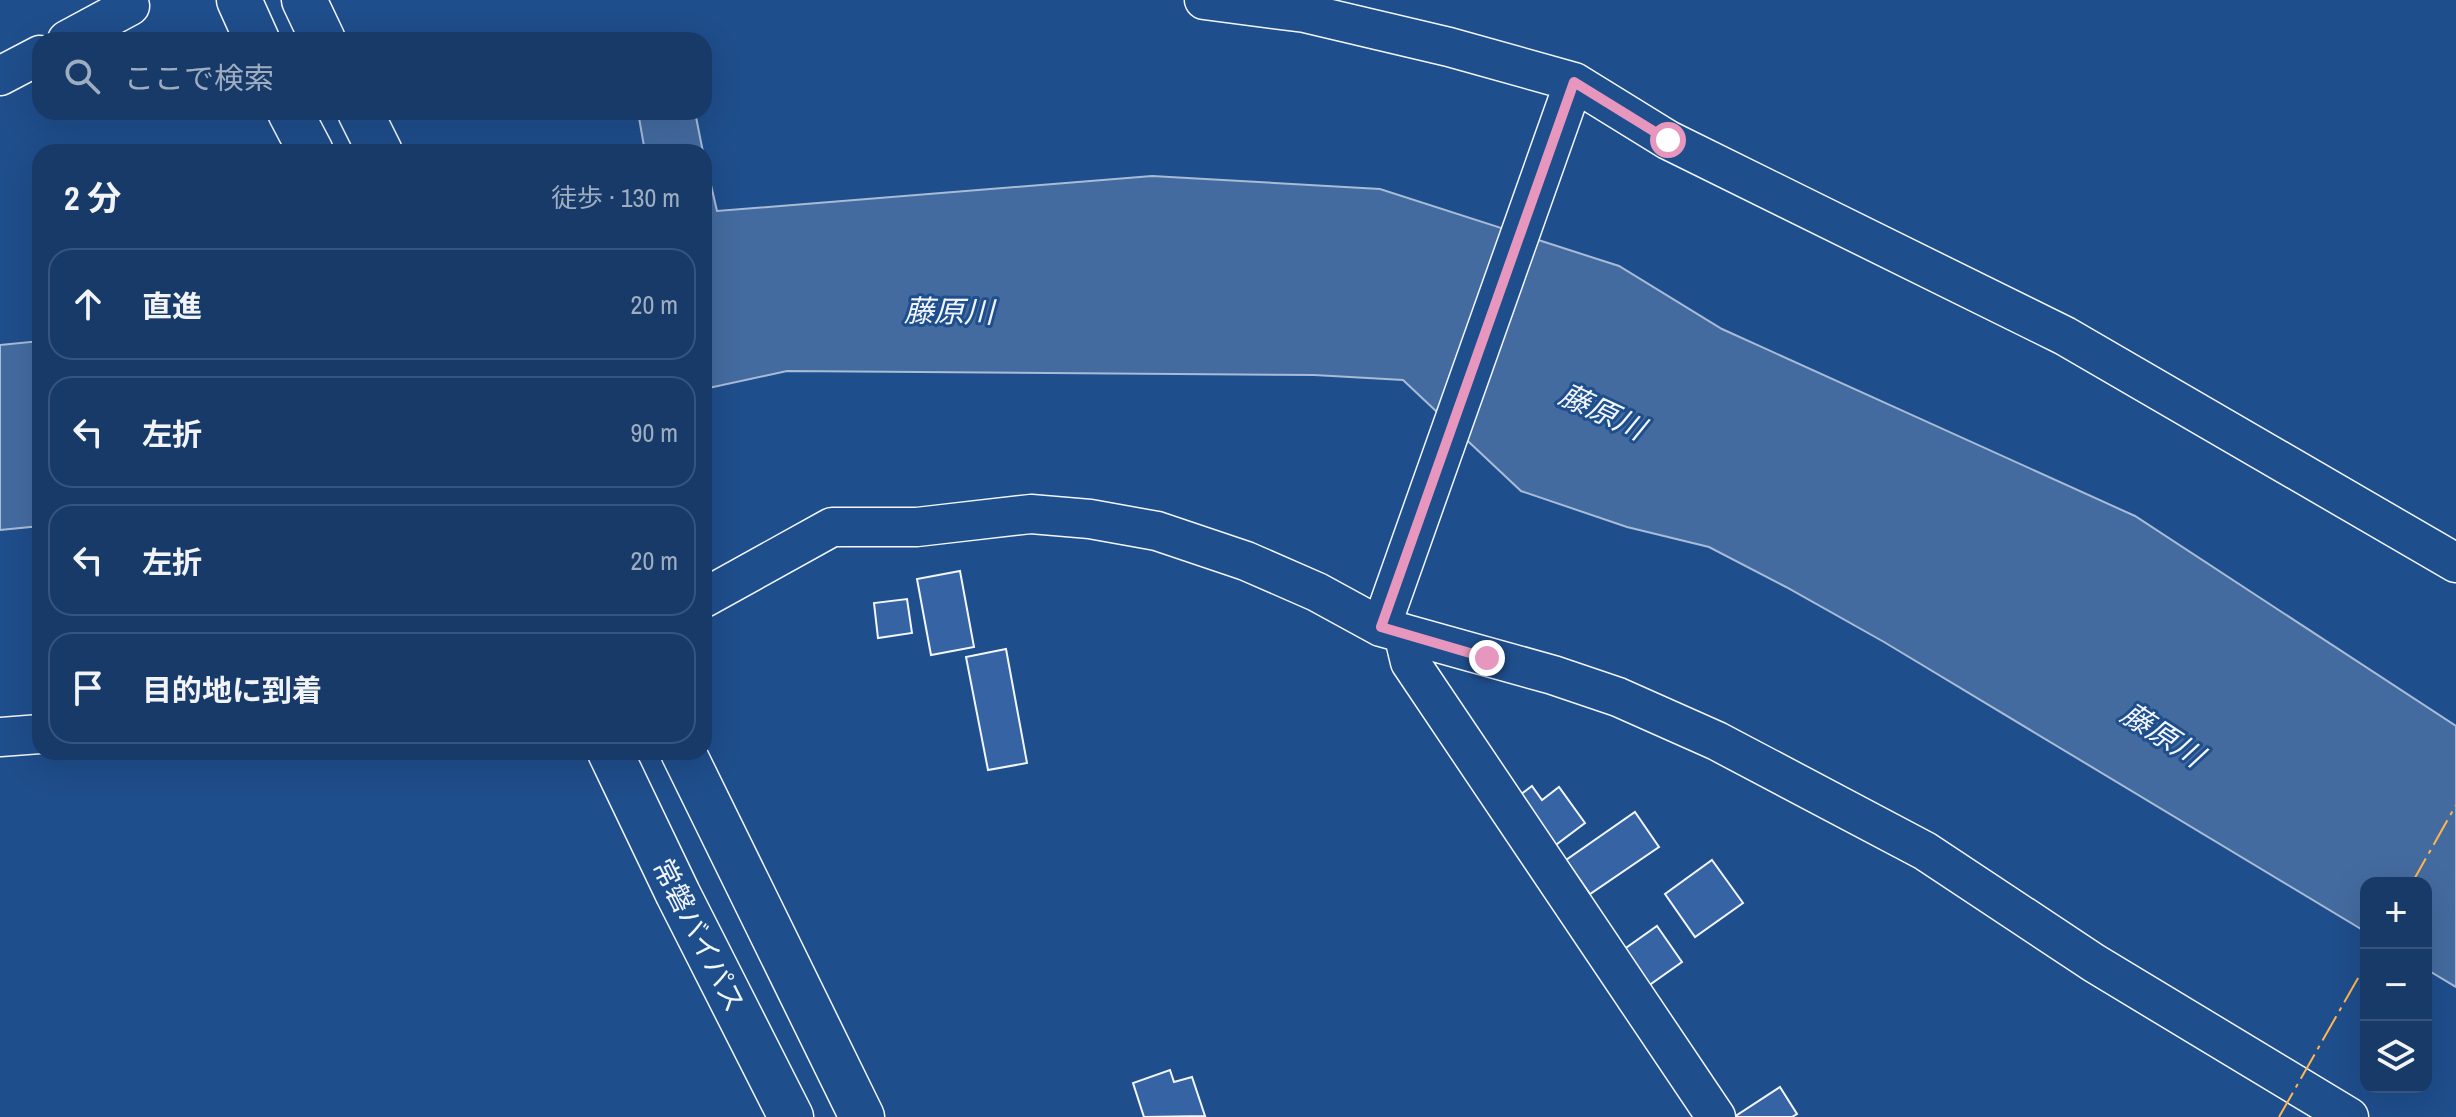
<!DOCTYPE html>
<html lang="ja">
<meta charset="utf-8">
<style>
body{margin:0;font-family:"Archivo Narrow","Noto Sans JP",sans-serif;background:#20416f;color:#f1f3f6}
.controls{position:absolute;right:24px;bottom:24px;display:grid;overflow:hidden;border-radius:16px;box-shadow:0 8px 32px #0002}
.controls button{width:72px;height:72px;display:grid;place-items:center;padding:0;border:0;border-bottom:2px solid #36547d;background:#173a69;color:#f1f3f6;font:40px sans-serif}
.stop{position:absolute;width:24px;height:24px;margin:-18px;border:6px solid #e797bd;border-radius:50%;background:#fff}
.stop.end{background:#e797bd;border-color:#fff;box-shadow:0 2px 8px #0008}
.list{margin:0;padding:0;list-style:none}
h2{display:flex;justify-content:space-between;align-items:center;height:104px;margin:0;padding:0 32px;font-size:34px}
h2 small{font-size:26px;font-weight:400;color:#9eadc0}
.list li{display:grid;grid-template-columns:52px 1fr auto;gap:24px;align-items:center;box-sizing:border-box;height:112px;margin:0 16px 16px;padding:0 16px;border:2px solid #36547d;border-radius:24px}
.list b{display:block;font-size:30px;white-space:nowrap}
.list em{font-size:26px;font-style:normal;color:#9eadc0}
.icon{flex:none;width:44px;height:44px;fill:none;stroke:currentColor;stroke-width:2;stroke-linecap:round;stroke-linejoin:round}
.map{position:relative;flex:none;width:2456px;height:1117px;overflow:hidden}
.search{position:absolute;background:#173a69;box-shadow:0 8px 32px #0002;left:32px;top:32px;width:680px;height:88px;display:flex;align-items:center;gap:20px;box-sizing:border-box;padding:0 28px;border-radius:24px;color:#9eadc0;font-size:30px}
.panel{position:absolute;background:#173a69;box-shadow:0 8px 32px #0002;left:32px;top:144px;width:680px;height:616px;border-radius:24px}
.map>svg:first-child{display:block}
.water{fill:#446ba0;stroke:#a8bbd7;stroke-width:2}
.building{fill:#3563a3;stroke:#f2f6ff;stroke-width:2}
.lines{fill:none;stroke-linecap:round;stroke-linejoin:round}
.street-casing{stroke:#f2f6ff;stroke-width:41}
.highway-casing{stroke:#f2f6ff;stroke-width:47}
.street{stroke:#1f4e8c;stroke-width:38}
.highway{stroke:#1f4e8c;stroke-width:44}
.power{stroke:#ffb74d;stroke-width:2;stroke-dasharray:28 6 4 6;stroke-linecap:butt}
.route{stroke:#e797bd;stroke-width:10}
.labels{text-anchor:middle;stroke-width:6;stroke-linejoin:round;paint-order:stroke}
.street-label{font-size:28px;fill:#f2f6ff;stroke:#1f4e8c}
.water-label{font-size:30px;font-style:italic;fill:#f2f6ff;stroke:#1f4e8c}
</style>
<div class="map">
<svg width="2456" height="1117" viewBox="0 0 2456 1117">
<rect width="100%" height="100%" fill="#1f4e8c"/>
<path class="water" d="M638,112H695L703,152H645Z
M704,155L717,211L1152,176L1380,189L1619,266L1722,329L2135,516L2456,726V987L2426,969V883H2366V932L1884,642L1786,587L1709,547L1627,527L1521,491L1403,380L1314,375L787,371L704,389Z
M40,341V526L0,530V345Z"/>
<path class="building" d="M960,571L974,647L931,655L917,579Z
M907,599L912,633L878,638L874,603Z
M1006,649L1027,763L988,770L966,657Z
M1532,786L1542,800L1559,787L1585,823L1549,850L1513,800Z
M1635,812L1659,847L1590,894L1566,860Z
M1712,860L1743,903L1695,937L1665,894Z
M1657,926L1682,962L1648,986L1623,950Z
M1170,1070L1174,1082L1192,1077L1205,1116L1144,1117L1133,1083Z
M1780,1087L1797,1114L1792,1117H1734Z"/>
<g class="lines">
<defs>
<path id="street" d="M1204,0L1305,13L1449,47L1574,82L1668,140L2065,336L2456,563
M67,40L130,6L127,0
M0,76L40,55
M704,598L832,527H917L1031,514L1090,519L1157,531L1246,561L1317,592L1381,627L1553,675L1618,697L1717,741L1925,851L2094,963L2349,1117
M1381,627L1574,82
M1403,633L1410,662L1716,1117
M0,737L40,734"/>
<path id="highway" d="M239,0L257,40
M304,0L323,40
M290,112L311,152
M360,112L380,152
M610,752L678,894L791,1117
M683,752L862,1117"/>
</defs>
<use href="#street" class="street-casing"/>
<use href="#highway" class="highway-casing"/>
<use href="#street" class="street"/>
<use href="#highway" class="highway"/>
<path class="power" d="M2412,883L2456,805
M2279,1117L2366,964"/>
</g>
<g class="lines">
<path class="route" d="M1487,658L1381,627L1574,82L1668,140"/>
</g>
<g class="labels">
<g class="street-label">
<text transform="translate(699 935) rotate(63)" y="10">常磐バイパス</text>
</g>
<g class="water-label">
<text transform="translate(949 312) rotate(1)" y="10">藤原川</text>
<text transform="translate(1602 412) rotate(25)" y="10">藤原川</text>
<text transform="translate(2162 735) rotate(33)" y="10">藤原川</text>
</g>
</g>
</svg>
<div class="controls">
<button>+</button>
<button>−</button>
<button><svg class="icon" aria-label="layers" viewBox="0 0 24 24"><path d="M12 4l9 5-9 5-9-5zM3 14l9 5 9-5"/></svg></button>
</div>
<div class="stop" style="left:1668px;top:140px"></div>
<div class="stop end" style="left:1487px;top:658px"></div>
<div class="search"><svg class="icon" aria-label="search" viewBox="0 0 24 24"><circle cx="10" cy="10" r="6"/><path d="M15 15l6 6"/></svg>ここで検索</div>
<section class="panel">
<h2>2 分<small>徒歩 · 130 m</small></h2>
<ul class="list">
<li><svg class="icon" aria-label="ahead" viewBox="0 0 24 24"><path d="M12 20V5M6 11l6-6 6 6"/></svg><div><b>直進</b></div><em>20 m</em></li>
<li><svg class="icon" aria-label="left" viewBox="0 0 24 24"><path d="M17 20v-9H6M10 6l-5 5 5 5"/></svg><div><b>左折</b></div><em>90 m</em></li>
<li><svg class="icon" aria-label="left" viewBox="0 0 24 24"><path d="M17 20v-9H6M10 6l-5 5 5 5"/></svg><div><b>左折</b></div><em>20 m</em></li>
<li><svg class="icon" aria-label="arrive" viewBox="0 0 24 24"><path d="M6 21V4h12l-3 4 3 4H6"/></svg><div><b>目的地に到着</b></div></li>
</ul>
</section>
</div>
